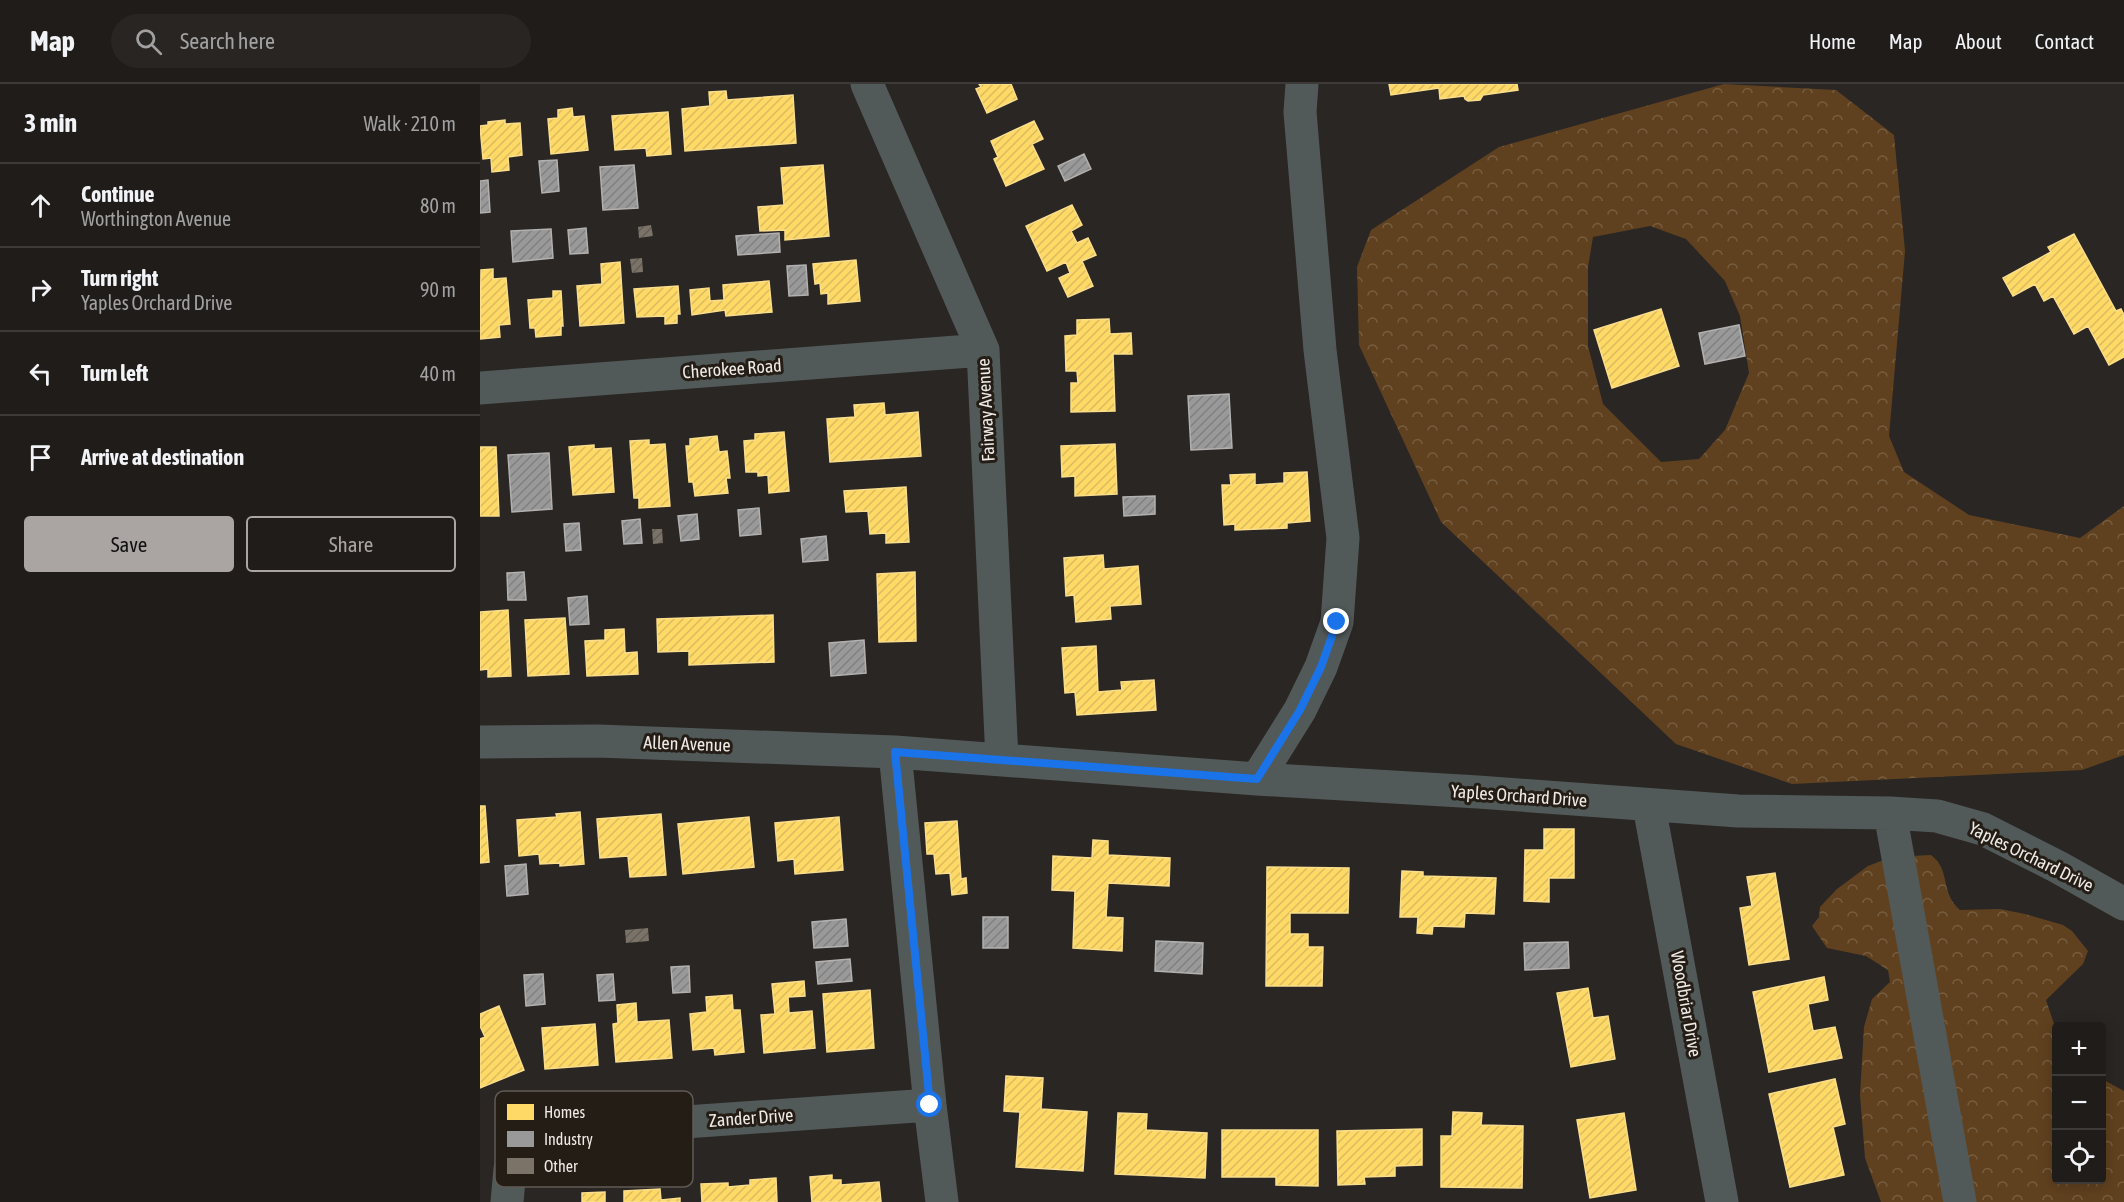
<!DOCTYPE html>
<meta charset="utf-8">
<style>
body{margin:0;font-family:"Asap Condensed",sans-serif;background:#282523;color:#f1f3f6}
.controls{position:absolute;right:18px;bottom:18px;display:grid;overflow:hidden;border-radius:6px;box-shadow:0 3px 15px #0003}
.controls button{width:54px;height:54px;display:grid;place-items:center;padding:0;border:0;border-bottom:2px solid #3d3a39;background:#201c1a;color:#f1f3f6;font:30px sans-serif}
.stop{position:absolute;width:18px;height:18px;margin:-14px;border:4px solid #1a73e8;border-radius:50%;background:#fff}
.stop.end{background:#1a73e8;border-color:#fff;box-shadow:0 2px 6px #0008}
.list{margin:0;padding:0;list-style:none}
h2{display:flex;justify-content:space-between;align-items:center;height:78px;margin:0;padding:0 24px;font-size:26px}
h2 small{font-size:20px;font-weight:400;color:#a2a1a2}
.list li{display:grid;grid-template-columns:39px 1fr auto;gap:18px;align-items:center;box-sizing:border-box;height:84px;padding:0 24px;border-top:2px solid #3d3a39}
.list b{display:block;font-size:22px;white-space:nowrap}
.list p{margin:0;font-size:20px;white-space:nowrap;color:#a2a1a2}
.list em{font-size:20px;font-style:normal;color:#a2a1a2}
.actions{display:flex;gap:12px;padding:18px 24px}
.actions a{flex:1;padding:14px 0;border:2px solid #aaa5a2;border-radius:6px;text-align:center;font-size:21px;color:#aaa5a2}
.actions .main{background:#aaa5a2;color:#111}
.icon{flex:none;width:33px;height:33px;fill:none;stroke:currentColor;stroke-width:2;stroke-linecap:round;stroke-linejoin:round}
.map{position:relative;flex:none;width:1644px;height:1118px;overflow:hidden}
header{display:flex;align-items:center;gap:36px;box-sizing:border-box;height:84px;padding:0 30px;background:#201c1a;border-bottom:2px solid #3d3a39}
header strong{font-size:28px}
nav{display:flex;gap:33px;margin-inline-start:auto;font-size:21px}
.search{width:420px;height:54px;background:#282523;display:flex;align-items:center;gap:15px;box-sizing:border-box;padding:0 21px;border-radius:33px;color:#a2a1a2;font-size:22px}
main{display:flex}
aside{flex:1;background:#201c1a}
.map>svg:first-child{display:block}
.forest{fill:url(#forest-crowns);fill-rule:evenodd}
.homes{fill:url(#homes-hatch);stroke:#fade8c;stroke-width:1.5}
.industry{fill:url(#industry-hatch);stroke:#b3b1b0;stroke-width:1.5}
.building{fill:url(#building-hatch)}
.lines{fill:none;stroke-linecap:round;stroke-linejoin:round}
.minor{stroke:#525a59;stroke-width:33}
.route{stroke:#1a73e8;stroke-width:8}
.labels{text-anchor:middle;stroke-width:6;stroke-linejoin:round;paint-order:stroke}
.street-label{font-size:18px;fill:#efeae6;stroke:#241d16}
.key{fill:#241d16;stroke:#615a54;stroke-width:1.5}
.key-label{font-size:16px;fill:#efeae6}
</style>
<header>
<strong>Map</strong>
<div class="search"><svg class="icon" aria-label="search" viewBox="0 0 24 24"><circle cx="10" cy="10" r="6"/><path d="M15 15l6 6"/></svg>Search here</div>
<nav><a>Home</a><a>Map</a><a>About</a><a>Contact</a></nav>
</header>
<main>
<aside>
<h2>3 min<small>Walk · 210 m</small></h2>
<ul class="list">
<li><svg class="icon" aria-label="ahead" viewBox="0 0 24 24"><path d="M12 20V5M6 11l6-6 6 6"/></svg><div><b>Continue</b><p>Worthington Avenue</p></div><em>80 m</em></li>
<li><svg class="icon" aria-label="right" viewBox="0 0 24 24"><path d="M7 20v-9h11M14 6l5 5-5 5"/></svg><div><b>Turn right</b><p>Yaples Orchard Drive</p></div><em>90 m</em></li>
<li><svg class="icon" aria-label="left" viewBox="0 0 24 24"><path d="M17 20v-9H6M10 6l-5 5 5 5"/></svg><div><b>Turn left</b></div><em>40 m</em></li>
<li><svg class="icon" aria-label="arrive" viewBox="0 0 24 24"><path d="M6 21V4h12l-3 4 3 4H6"/></svg><div><b>Arrive at destination</b></div></li>
</ul>
<div class="actions"><a class="main">Save</a><a>Share</a></div>
</aside>
<div class="map">
<svg width="1644" height="1118" viewBox="0 0 1644 1118">
<defs>
<pattern id="forest-crowns" width="20" height="18" patternUnits="userSpaceOnUse" patternTransform="scale(1.5)"><rect width="20" height="18" fill="#60411f"/><path d="M2 6a3 3 0 1 1 6 0M12 15a3 3 0 1 1 6 0" fill="none" stroke="#775d40"/></pattern>
<pattern id="homes-hatch" width="6" height="6" patternUnits="userSpaceOnUse" patternTransform="scale(1.5)"><rect width="6" height="6" fill="#ffd966"/><path d="M-1 1l2-2M0 6l6-6M5 7l2-2" fill="none" stroke="#dabc5f"/></pattern>
<pattern id="industry-hatch" width="6" height="6" patternUnits="userSpaceOnUse" patternTransform="scale(1.5)"><rect width="6" height="6" fill="#999"/><path d="M-1 1l2-2M0 6l6-6M5 7l2-2" fill="none" stroke="#818080"/></pattern>
<pattern id="building-hatch" width="6" height="6" patternUnits="userSpaceOnUse" patternTransform="scale(1.5)"><rect width="6" height="6" fill="#7b7268"/><path d="M-1 1l2-2M0 6l6-6M5 7l2-2" fill="none" stroke="#645e58"/></pattern>
</defs>
<rect width="100%" height="100%" fill="#2a2623"/>
<path class="forest" d="M1244,0L1356,6L1414,51L1425,167L1409,352L1424,388L1489,431L1600,454L1644,422V671L1602,686L1312,700L1196,660L961,438L879,261L877,183L891,146L1019,63ZM1170,142L1206,155L1245,197L1260,232L1269,289L1245,346L1219,375L1181,378L1123,320L1108,262V183L1113,153Z
M1451,771C1471,786 1460,809 1480,826L1520,825L1545,830L1583,841L1592,847L1608,867L1603,880L1566,916L1576,946V1096H1622V995L1644,1007V1118H1401L1385,1074L1380,1011L1384,943L1392,915L1410,898L1408,886L1386,872L1347,864L1332,842L1339,833L1340,823L1357,805L1388,782L1412,773Z"/>
<path class="homes" d="M499,0H531L537,15L507,29L496,5L501,3Z
M909,0H1037L1038,6L1003,11L1000,16L988,17L985,15L984,12L960,15L959,4L911,11Z
M246,7L247,16L313,11L316,59L205,67L202,25L230,22L229,8Z
M92,24L93,33L104,32L108,66L71,70L68,35L78,34V26Z
M188,28L191,70L167,72L166,64L135,66L132,32Z
M25,36V40L40,39L42,71L28,73L29,86L12,88L11,74L3,75L0,42L8,41V38Z
M554,37L563,55L552,60L564,85L526,102L514,75L518,73L511,57Z
M343,81L349,152L305,156V146L280,147L278,123L304,121L301,84Z
M592,121L602,141L591,147L597,159L608,154L616,171L602,177L613,202L588,213L579,194L590,189L586,178L567,187L546,142Z
M1594,150L1636,227L1641,225L1644,231V273L1629,281L1608,242L1594,250L1573,212L1564,217L1555,200L1533,212L1523,194L1571,168L1568,163Z
M376,176L380,217L348,220V209L341,210L340,199L335,200L333,180Z
M140,178L144,239L100,242L97,202L122,200L121,180Z
M13,185V195L26,194L30,240L19,241L20,253L0,255L1,186Z
M289,197L292,228L246,232L245,226L212,231L210,206L229,204L230,217L244,216L243,201Z
M198,202L200,230H197V239L185,240V232L157,233L154,205Z
M73,207H81L83,242H81V251L56,253L55,244H50L48,216L73,214Z
M1181,225L1199,282L1132,304L1114,246Z
M629,235L630,250L651,249L652,270H633L635,327L591,328V299H598L597,287H586L585,252L597,251V236Z
M404,319L405,331L438,328L441,372L350,378L347,335L375,333L374,321Z
M304,348L309,407L289,409L288,391L278,392V388H266L264,357L275,356V350Z
M237,352L239,368L247,367L250,394H246L248,409L215,412L213,398H209L206,362H210V355Z
M169,356V361L185,360L190,422L159,424V414H154L150,357Z
M635,360L637,410L595,412V392L582,393L581,362Z
M114,361V365L131,364L134,408L93,411L89,363Z
M0,363H16L19,432H0Z
M827,388L830,437L807,439V444L755,446V440L744,441L742,401H751L750,391L775,390V401L804,399V389Z
M426,403L429,458L406,459V449L390,450L388,427L366,428L364,407Z
M623,471L624,485L658,482L661,520L630,522L631,535L596,538L594,511L586,512L584,474Z
M435,488L436,557L399,558L397,490Z
M28,526L31,592L8,593V585L0,586V528Z
M293,531L294,578L209,581V567L178,568L177,535Z
M85,534L89,590L48,592L45,536Z
M144,545L145,569L157,568L158,590L107,592L105,557L125,556V546Z
M616,562L618,608L642,606L641,598L674,596L676,626L597,631L595,608L585,609L582,564Z
M0,722H5L9,778L0,779Z
M100,728L104,780L80,782V779L60,780L59,770L39,772L37,736L77,733L76,730Z
M181,730L186,791L150,793L148,772L120,774L117,735Z
M269,733L274,783L203,790L198,740Z
M359,733L363,786L315,790L314,775L298,777L295,739Z
M477,737L481,795L486,794L487,809L472,811L470,789L456,790L454,770H447L445,739Z
M1064,745H1094V794H1069V818L1044,817L1045,766H1064Z
M613,756L628,757V771L690,774L689,802L628,799L626,833L643,834L642,867L593,864L595,807L572,806L573,772L612,774Z
M787,783L869,784L868,829H810V850H828V863H843L842,902H786Z
M922,787L943,788V792L1016,794L1014,830L985,829L984,843L953,842L952,850L937,849L938,833H920Z
M1295,789L1309,875L1269,881L1260,824L1272,822L1267,793Z
M1344,893L1348,916L1328,920L1333,947L1355,943L1362,974L1289,988L1273,908Z
M324,897L325,912L308,913L309,929L332,927L335,964L284,969L281,931L295,930L292,900Z
M1108,904L1113,934L1128,932L1135,975L1091,983L1077,909Z
M390,906L394,964L347,968L343,910Z
M252,911L253,926H260L264,968L235,971L234,964L213,966L210,930L227,928L226,913Z
M156,919L157,938L189,936L192,974L136,978L133,940L138,939L137,921Z
M19,922L44,986L0,1004V955L5,953L0,942V930Z
M115,940L118,981L65,985L62,944Z
M526,992L563,994L561,1025L607,1028L603,1087L536,1083L540,1028L524,1027Z
M1355,995L1365,1040L1353,1043L1364,1091L1310,1103L1289,1010Z
M973,1028L1002,1029L1001,1041L1043,1042L1042,1104L961,1103V1052H972Z
M638,1029L667,1030L666,1046L727,1049L725,1094L635,1090Z
M1144,1029L1156,1106L1110,1114L1097,1036Z
M942,1045V1081L915,1082V1092L884,1093L885,1100L858,1101L857,1047Z
M742,1046H838V1102L796,1101V1093H742Z
M352,1091V1096H361V1101L399,1098L401,1118H332L330,1093Z
M296,1094L297,1118H222L221,1100L248,1099V1103L270,1101V1096Z
M180,1105L181,1116L200,1114V1118H144V1107Z
M125,1108V1118H102V1109Z"/>
<path class="industry" d="M604,70L611,85L585,97L578,82Z
M77,76L79,107L62,109L59,77Z
M154,81L158,124L123,126L120,83Z
M8,96L10,128L0,129V97Z
M106,144L108,169L90,170L88,146Z
M71,145L73,174L33,178L31,147Z
M299,149L300,168L258,171L256,152Z
M326,181L328,211L309,212L307,182Z
M1259,241L1265,272L1225,280L1219,249Z
M749,310L752,364L711,366L708,312Z
M69,369L72,425L32,428L28,371Z
M675,412V430L644,432L643,413Z
M279,424L281,450L260,452L258,426Z
M217,430L219,455L201,457L198,432Z
M160,435L162,459L144,460L142,437Z
M99,439L101,466L86,467L84,440Z
M346,452L348,476L323,478L321,455Z
M44,488L46,516H28L27,489Z
M107,512L109,540L90,541L88,514Z
M384,556L386,589L351,592L349,559Z
M46,780L48,810L27,812L25,782Z
M503,833H528V864H503Z
M366,835L368,862L334,864L332,838Z
M676,857L723,859L722,890L675,887Z
M1088,858L1089,884L1045,886L1044,859Z
M370,875L372,897L338,900L336,878Z
M209,882L210,908L193,909L191,883Z
M63,890L65,920L46,922L44,891Z
M133,890L135,916L119,917L117,891Z"/>
<path class="building" d="M171,141L173,152L159,154L158,143Z
M162,174L163,188L152,189L150,175Z
M172,445H182L183,459L173,460Z
M168,844L169,857L146,859L145,846Z"/>
<g class="lines">
<path class="minor" d="M387,0L503,266L522,676
M0,304L503,266
M0,658L118,657L415,668L777,695L998,708L1258,727L1410,729L1457,732L1503,745L1578,783L1644,820
M415,668L450,1021L462,1118
M777,695L820,626L841,583L857,538L863,454L840,266L820,28L822,0
M1169,722L1242,1118
M1410,729L1480,1118
M27,1118L30,1085L46,1066L69,1051L105,1045L450,1021"/>
</g>
<g class="lines">
<path class="route" d="M450,1021L415,668L777,695L820,626L841,583L857,538"/>
</g>
<g class="labels">
<g class="street-label">
<text transform="translate(252 285) rotate(-4)" y="6">Cherokee Road</text>
<text transform="translate(506 326) rotate(-93)" y="6">Fairway Avenue</text>
<text transform="translate(207 660) rotate(2)" y="6">Allen Avenue</text>
<text transform="translate(1039 712) rotate(4)" y="6">Yaples Orchard Drive</text>
<text transform="translate(1551 773) rotate(26)" y="6">Yaples Orchard Drive</text>
<text transform="translate(1206 920) rotate(80)" y="6">Woodbriar Drive</text>
<text transform="translate(271 1034) rotate(-4)" y="6">Zander Drive</text>
</g>
</g>
<rect x="15" y="1007" width="198" height="96" rx="9" class="key"/>
<rect x="27" y="1020" width="27" height="16" fill="#ffd966"/>
<rect x="27" y="1047" width="27" height="16" fill="#999"/>
<rect x="27" y="1074" width="27" height="16" fill="#7b7268"/>
<g class="key-label">
<text x="64" y="1034">Homes</text>
<text x="64" y="1061">Industry</text>
<text x="64" y="1088">Other</text>
</g>
</svg>
<div class="controls">
<button>+</button>
<button>−</button>
<button><svg class="icon" aria-label="locate" viewBox="0 0 24 24"><circle cx="12" cy="12" r="6"/><path d="M12 2v4M12 18v4M2 12h4M18 12h4"/></svg></button>
</div>
<div class="stop" style="left:450px;top:1021px"></div>
<div class="stop end" style="left:857px;top:538px"></div>
</div>
</main>
